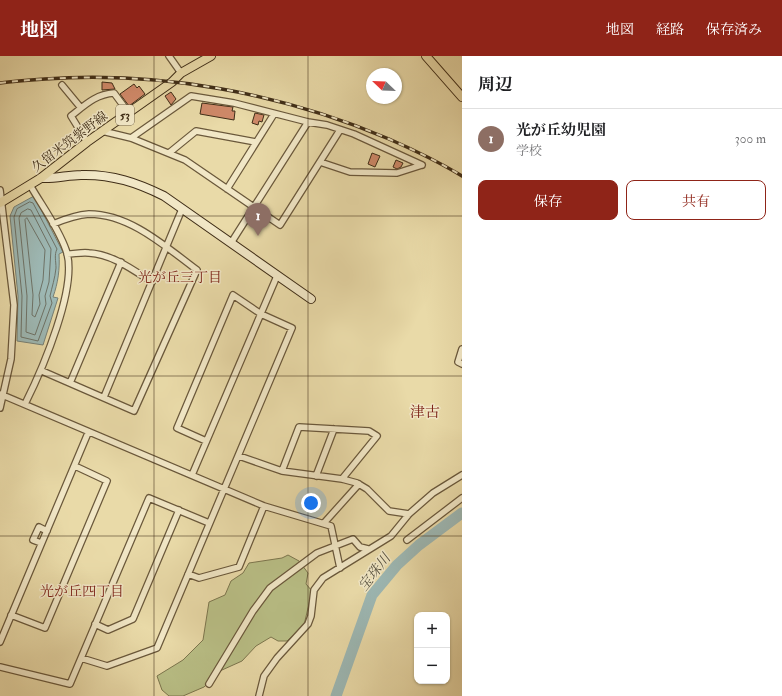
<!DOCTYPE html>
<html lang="ja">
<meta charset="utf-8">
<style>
body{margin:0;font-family:"IM FELL Double Pica","Noto Serif JP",serif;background:#f2f2f2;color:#202124}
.controls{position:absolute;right:12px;bottom:12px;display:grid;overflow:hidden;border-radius:8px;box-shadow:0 1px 3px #0004}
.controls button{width:36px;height:36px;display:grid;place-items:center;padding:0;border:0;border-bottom:1px solid #e0e0e0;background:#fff;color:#202124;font:20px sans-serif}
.compass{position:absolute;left:366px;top:12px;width:36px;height:36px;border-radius:50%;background:#fff;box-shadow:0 1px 3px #0004;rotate:293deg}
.you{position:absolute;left:311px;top:447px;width:14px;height:14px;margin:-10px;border:3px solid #fff;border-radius:50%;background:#1a73e8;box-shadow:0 0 0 6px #1a73e833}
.badge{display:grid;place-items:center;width:26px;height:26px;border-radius:50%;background:#8f2418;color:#fff;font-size:13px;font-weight:700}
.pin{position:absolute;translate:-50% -33px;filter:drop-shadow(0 1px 2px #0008)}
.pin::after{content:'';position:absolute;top:21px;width:14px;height:12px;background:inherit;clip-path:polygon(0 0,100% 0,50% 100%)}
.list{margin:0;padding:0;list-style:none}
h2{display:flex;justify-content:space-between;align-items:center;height:52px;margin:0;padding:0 16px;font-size:17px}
h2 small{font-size:13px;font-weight:400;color:#757577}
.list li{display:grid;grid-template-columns:26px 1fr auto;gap:12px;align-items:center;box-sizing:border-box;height:60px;padding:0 16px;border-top:1px solid #e0e0e0}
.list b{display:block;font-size:15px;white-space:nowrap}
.list p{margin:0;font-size:13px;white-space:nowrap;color:#757577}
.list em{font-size:13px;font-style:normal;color:#757577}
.actions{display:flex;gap:8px;padding:12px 16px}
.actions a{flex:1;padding:9px 0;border:1px solid #8f2418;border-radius:8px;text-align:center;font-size:14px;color:#8f2418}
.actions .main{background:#8f2418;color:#fff}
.map{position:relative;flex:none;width:462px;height:640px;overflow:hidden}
header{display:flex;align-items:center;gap:24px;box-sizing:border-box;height:56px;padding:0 20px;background:#8f2418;color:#fff}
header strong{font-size:19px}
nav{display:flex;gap:22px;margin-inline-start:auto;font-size:14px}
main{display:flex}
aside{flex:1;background:#fff}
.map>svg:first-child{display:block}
.green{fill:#b9bf86;stroke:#7c764e}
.water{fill:#9db8b4;stroke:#778075}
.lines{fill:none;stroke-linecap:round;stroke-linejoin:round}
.shore{stroke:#6e7266;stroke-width:1}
.river{stroke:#9db8b4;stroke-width:11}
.building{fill:#cf8969;stroke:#3f2d17}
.street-casing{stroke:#6a583b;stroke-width:8}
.secondary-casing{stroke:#3f2d17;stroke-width:10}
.primary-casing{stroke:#3f2d17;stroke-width:10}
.street{stroke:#f1e7c6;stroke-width:5.5}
.secondary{stroke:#f1e7c6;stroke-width:8}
.primary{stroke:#e9daa8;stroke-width:8}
.rail-casing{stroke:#3f2d17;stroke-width:3.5}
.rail{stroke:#f1e7c6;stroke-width:2;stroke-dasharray:6;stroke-linecap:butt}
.grid{fill:none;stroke:#3f2d17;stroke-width:1;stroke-opacity:0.55}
.labels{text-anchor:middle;stroke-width:3;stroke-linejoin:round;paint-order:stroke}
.shield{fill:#f1e7c6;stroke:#74654c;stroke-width:1}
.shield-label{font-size:12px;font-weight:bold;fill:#3f2d17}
.street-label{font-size:13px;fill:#3f2d17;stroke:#f1e7c6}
.neighbourhood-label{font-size:14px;fill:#7a1f14;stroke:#f1e7c6}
.water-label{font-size:14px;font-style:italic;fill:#56503e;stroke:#f1e7c6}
.quarter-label{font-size:15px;fill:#7a1f14;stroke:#f1e7c6}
</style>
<header>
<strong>地図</strong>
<nav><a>地図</a><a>経路</a><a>保存済み</a></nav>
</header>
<main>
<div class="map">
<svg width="462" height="640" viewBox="0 0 462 640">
<rect width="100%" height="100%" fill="#e9daa8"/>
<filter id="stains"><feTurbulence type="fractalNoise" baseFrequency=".005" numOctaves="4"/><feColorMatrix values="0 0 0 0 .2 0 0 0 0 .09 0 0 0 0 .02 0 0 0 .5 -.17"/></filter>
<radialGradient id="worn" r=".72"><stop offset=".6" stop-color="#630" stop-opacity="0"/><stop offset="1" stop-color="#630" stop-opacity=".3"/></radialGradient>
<path class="green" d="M288,499L299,505L308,517L306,528L312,535L304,569L287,585H278L271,581L256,590L242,605L222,614L204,631L183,640H169L162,634L157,620L183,604L203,584L209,546L225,539L231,525L243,517L249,507L282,502Z"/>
<path class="water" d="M34,140L63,196L59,198C60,213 58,227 53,241L58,242L43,289L17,285L18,240L10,160L14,151Z"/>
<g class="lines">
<path class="shore" d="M30,146L33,147L57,193C54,199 56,205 56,212C55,222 52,231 50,240L52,247L38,285L21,281L22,240L14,161L17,153Z
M28,153L31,154L51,193L49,226L45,240L46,248L35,279L26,276L27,240L19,162L21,157Z
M27,162L45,194L43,224L39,239L40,248L35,261L32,259L33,239L25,164Z"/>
<path class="river" d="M336,640L372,539L397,509L419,489L462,457"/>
</g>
<path class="building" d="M102,26L112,27L115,33L102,34Z
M134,28L137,32L139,30L145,38L129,50L120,38Z
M171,36L176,43L171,49L165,40Z
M202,47L233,51L232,55H235L234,64L200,58Z
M255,57L264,59L262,66L259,65L258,69L252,67Z
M372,97L380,100L375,111L368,108Z
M396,104L403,107L401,111L397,113L393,111Z"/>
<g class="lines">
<defs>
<path id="street" d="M169,0L181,17
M62,29L81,52
M102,75L131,82L185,104L280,169L340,74
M131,82L191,40L234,47L308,66L327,69L354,78L422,109
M87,86L71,60C85,49 96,38 114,37L128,56
M169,97L196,75L256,86
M320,106L350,116L397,117L422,109
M227,133L274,58
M0,134L14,249L11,303L0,352
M231,187L308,66
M67,198C74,198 82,196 89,197C112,198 133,214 152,226
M462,293L458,306L462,308
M42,315L134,355L197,214C166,191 130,158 89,158C76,159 65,163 53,168
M70,327L121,206
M0,338L264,450L331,470L340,512
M104,341L182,153
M25,348C42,314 79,229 66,194C58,171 42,150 30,129
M239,400L282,415L342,423L357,427L367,433L389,455L409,458
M282,415L299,371L369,375L377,380L342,423
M192,419L277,220
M316,420L334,373
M324,467L359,428
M407,484L462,442
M41,487L33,484L39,471L47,475
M188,518L199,522L239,511L264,450
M11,559L45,572L107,425L75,410
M95,568L108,574L133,563L179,454
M0,586L88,377
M81,602L107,610L157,592L292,272L261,258L233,239L177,372L206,385
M0,611L70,628L149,442L209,467
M209,628L253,555L270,532L317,497L353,483L360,491L368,493
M259,640L264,620L277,602L308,568L311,560L314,534L323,522L391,480L409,458L433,437L462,419"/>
<path id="secondary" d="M41,122C55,123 68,119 81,119C112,118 138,127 164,140L311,243"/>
<path id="primary" d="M426,0L462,41
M0,147L41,122L87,86L172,26L181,17L211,0"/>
</defs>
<use href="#street" class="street-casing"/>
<use href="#secondary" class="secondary-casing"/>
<use href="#primary" class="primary-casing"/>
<use href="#street" class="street"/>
<use href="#secondary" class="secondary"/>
<use href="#primary" class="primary"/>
<defs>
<path id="rail" d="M0,27C15,25 30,24 45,23C162,15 281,37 389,83C414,94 439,106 462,120"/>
</defs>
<use href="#rail" class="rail-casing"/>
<use href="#rail" class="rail"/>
</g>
<path class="grid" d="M154,0V640M308,0V640M0,160H462M0,320H462M0,480H462"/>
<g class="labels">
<rect class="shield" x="116" y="49" width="18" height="20" rx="3"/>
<g class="shield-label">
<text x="125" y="63">53</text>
</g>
<g class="street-label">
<text transform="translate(69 85) rotate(-37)" y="5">久留米筑紫野線</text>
</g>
<g class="neighbourhood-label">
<text x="180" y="226">光が丘三丁目</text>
<text x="82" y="540">光が丘四丁目</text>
</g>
<g class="water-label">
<text transform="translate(374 516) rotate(-52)" y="5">宝珠川</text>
</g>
<g class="quarter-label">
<text x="425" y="361">津古</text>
</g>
</g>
<rect width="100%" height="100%" filter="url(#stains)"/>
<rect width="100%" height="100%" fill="url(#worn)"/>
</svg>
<div class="controls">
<button>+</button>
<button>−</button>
</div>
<svg class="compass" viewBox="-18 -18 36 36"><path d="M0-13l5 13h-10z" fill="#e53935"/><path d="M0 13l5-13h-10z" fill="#757577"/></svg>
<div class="you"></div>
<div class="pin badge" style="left:258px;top:180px;background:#8d6e63">1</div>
</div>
<aside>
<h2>周辺<small></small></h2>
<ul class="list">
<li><span class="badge" style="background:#8d6e63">1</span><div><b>光が丘幼児園</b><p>学校</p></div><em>300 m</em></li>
</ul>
<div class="actions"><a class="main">保存</a><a>共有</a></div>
</aside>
</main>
